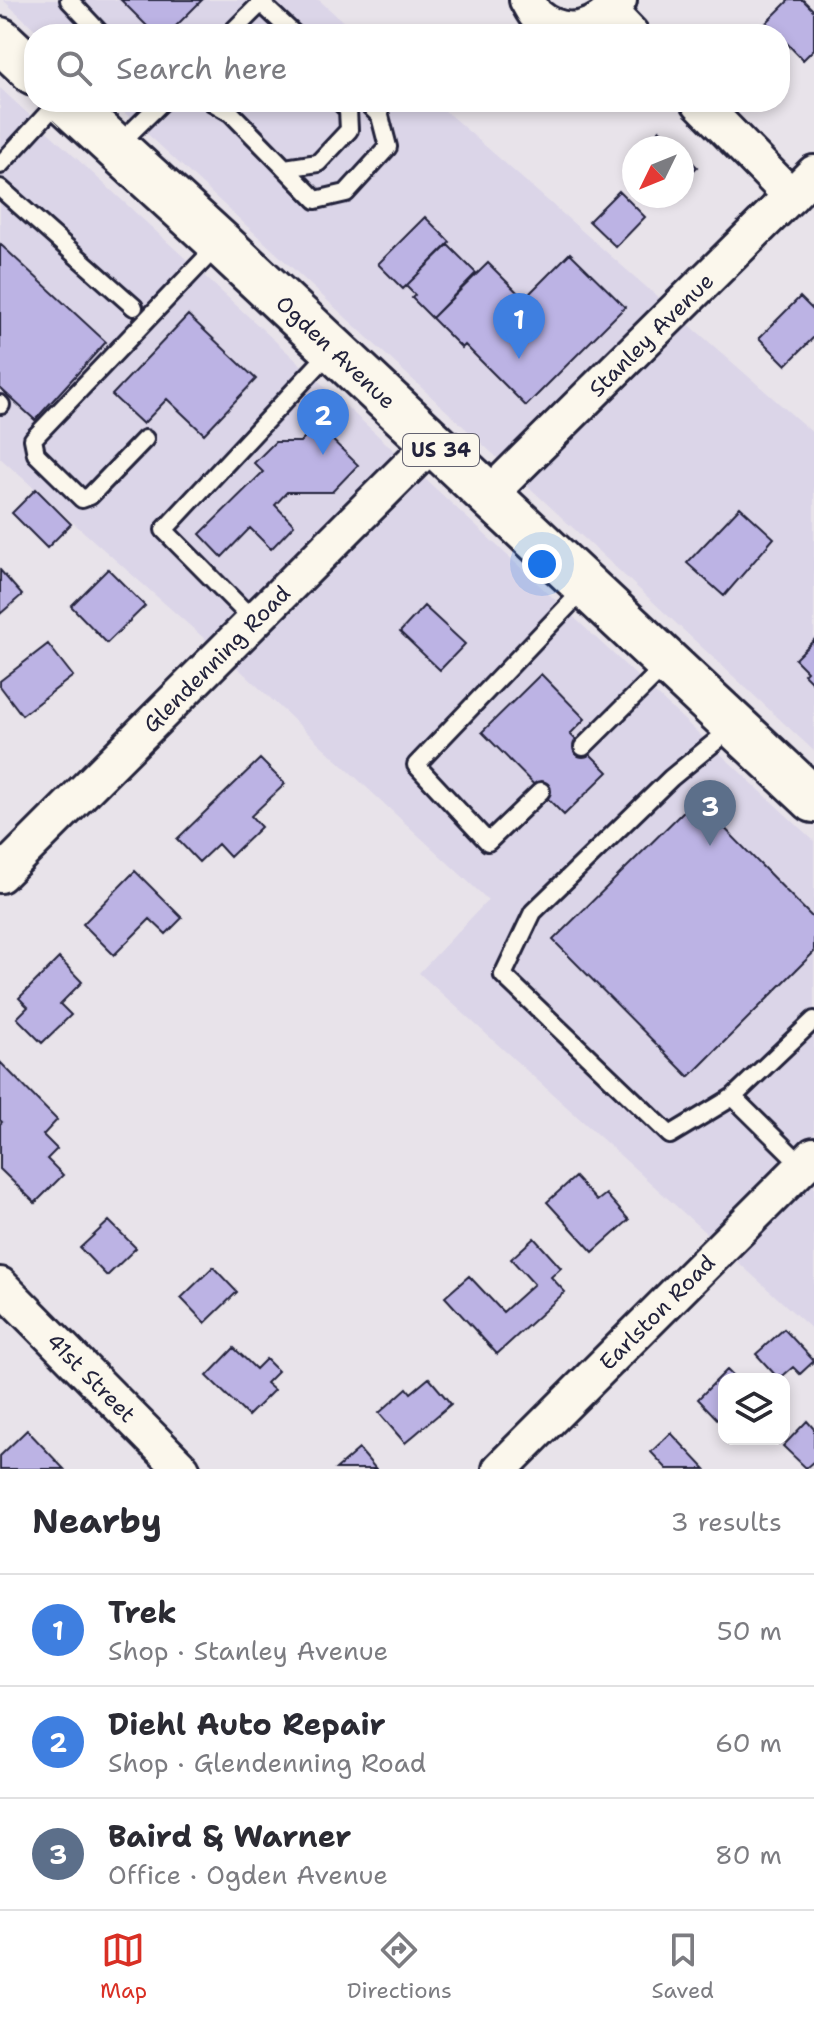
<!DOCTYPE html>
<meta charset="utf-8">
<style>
body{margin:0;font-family:"Shantell Sans",sans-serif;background:#f2f2f3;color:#2b2b33}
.controls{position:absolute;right:24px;bottom:24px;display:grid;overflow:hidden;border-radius:16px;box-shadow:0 4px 12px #0003}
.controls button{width:72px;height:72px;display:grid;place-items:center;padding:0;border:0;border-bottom:2px solid #e1e1e2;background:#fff;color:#2b2b33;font:40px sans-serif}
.compass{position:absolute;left:622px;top:136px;width:72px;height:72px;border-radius:50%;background:#fff;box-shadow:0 4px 12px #0003;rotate:227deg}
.you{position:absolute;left:542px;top:564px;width:28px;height:28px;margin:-20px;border:6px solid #fff;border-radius:50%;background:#1a73e8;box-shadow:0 0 0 12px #1a73e833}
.badge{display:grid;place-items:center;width:52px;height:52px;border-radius:50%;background:#d93025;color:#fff;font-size:26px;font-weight:700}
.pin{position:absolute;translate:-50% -66px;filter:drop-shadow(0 2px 4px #0008)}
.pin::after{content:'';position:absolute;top:42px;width:28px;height:24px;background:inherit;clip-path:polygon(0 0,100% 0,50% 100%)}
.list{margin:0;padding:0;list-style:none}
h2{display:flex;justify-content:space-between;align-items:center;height:104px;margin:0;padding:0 32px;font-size:34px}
h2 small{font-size:26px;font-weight:400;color:#7c7c81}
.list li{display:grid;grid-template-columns:52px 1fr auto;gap:24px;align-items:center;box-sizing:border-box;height:112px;padding:0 32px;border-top:2px solid #e1e1e2}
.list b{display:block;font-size:30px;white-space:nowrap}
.list p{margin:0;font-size:26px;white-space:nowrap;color:#7c7c81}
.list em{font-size:26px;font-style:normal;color:#7c7c81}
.icon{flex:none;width:44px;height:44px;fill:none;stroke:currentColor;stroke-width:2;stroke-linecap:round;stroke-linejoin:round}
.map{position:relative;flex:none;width:814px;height:1469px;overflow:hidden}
.search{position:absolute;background:#fff;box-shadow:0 4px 12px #0003;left:24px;right:24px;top:24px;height:88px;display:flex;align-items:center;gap:20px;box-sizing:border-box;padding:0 28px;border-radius:32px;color:#7c7c81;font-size:30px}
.sheet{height:440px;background:#fff}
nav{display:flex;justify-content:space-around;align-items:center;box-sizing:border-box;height:112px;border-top:2px solid #e1e1e2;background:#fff;font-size:22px;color:#7c7c81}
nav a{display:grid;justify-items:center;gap:4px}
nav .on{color:#d93025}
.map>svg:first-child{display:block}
.built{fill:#dbd5e8}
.building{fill:#bcb3e4;stroke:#22223b;stroke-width:2}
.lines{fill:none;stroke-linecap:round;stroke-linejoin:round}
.lane-casing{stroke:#22223b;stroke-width:22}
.street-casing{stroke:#22223b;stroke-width:40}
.primary-casing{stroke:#22223b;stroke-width:50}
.lane{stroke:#fbf7ec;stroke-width:16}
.street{stroke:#fbf7ec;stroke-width:34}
.primary{stroke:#fbf7ec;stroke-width:44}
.labels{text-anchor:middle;stroke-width:7;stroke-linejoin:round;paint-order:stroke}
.shield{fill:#fbf7ec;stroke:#636270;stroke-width:2}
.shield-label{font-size:20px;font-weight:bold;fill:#22223b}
.street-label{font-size:22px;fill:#22223b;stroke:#fbf7ec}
</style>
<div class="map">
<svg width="814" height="1469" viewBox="0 0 814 1469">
<rect width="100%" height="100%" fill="#e8e3ea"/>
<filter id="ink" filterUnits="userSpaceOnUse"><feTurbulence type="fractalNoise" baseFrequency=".0125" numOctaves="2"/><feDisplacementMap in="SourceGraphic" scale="16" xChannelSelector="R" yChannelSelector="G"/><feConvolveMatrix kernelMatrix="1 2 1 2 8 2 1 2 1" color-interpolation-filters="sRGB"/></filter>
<g filter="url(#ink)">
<path class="built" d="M3,0H319L357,34H40Z
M0,88L449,501L814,841V1331L419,973L488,900L240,670L0,458Z
M113,102H435L814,434V751Z"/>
<path class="building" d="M121,0H202L168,34H155Z
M789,0H803L814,11V49L803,60L780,36V34H778L766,23Z
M660,130L678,148H642Z
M682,152L697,167L682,182Z
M619,191L645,217L616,247L589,221Z
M425,217L450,242L403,289L378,264Z
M0,244L106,342L35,420L0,388Z
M448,245L476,273L432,318L412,298L415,295L406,286Z
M570,253L625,307L526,406L465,345L462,348L432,318L488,263L524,299Z
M800,297L814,311V337L786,365L759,338Z
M188,315L256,379L204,434L167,399L143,424L112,395Z
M317,425L358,465L332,492H287L275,505L294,525L271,549L250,528L222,557L200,534L263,472L254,463L275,442H300Z
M36,489L71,524L47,548L12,513Z
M740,507L774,538L724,596L687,563Z
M108,569L145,606L107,643L71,606Z
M0,570L22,595L0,614Z
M424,606L465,644L440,670L400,632Z
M814,640V684L804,674L807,671L795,659Z
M48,644L73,676L22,715L0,686V681Z
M541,674L585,719L570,734L608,772L564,815L482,732Z
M260,759L285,784L251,816L261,827L230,857L218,844L199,862L177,839Z
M696,799L814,919V952L689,1077L553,940Z
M135,871L182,918L166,934L150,919L114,955L83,924Z
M59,958L82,982L60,1004L71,1015L42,1043L17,1018L28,1007L19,998Z
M0,1062L57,1120L43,1135L57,1149L47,1159L63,1175L35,1203L0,1169V1124L2,1122L0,1120Z
M575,1177L597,1201L606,1194L629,1220L593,1252L547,1202Z
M109,1221L136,1248L107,1276L80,1248Z
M534,1238L561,1268L551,1277L565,1292L497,1354L445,1297L469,1276L503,1312L534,1284L511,1259Z
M213,1267L237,1292L205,1323L181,1298Z
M784,1329L814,1361L800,1374L793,1367L779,1379L756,1354Z
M234,1348L256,1369L266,1359L278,1371L266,1383L274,1390L248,1416L207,1376Z
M727,1370L736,1379H724V1426L698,1399Z
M429,1378L451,1404L405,1443L379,1413L407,1388L411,1393Z
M807,1421L814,1429V1461L806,1468L783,1446Z
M27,1430L64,1469H0V1456Z
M671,1433L705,1469H667L651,1452Z
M359,1449L376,1469H336Z"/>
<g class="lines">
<defs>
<path id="lane" d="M69,0L101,34
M230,34L261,3L294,34
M212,102L231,113L316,200L346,193L388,147L380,116L366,102
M117,146L162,102
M0,165L58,102
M285,168L318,163L349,130L348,110L340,102
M0,188L134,307
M0,404L1,405
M145,439L90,496L82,499L36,454L33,439L219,244
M254,621L164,530L332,350
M732,728L671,778L533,912L503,975L670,1135L733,1097
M583,747L667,664
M541,791L488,842L416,765L585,588
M803,1166L733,1097L814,1020"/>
<g id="street">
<path d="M527,0C530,5 533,12 537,16C566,41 600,29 619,0"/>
<path d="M611,13L631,34"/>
<path d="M699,102L791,196"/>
<path id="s1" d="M489,495L814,173"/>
<path id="s2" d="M0,875L433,442"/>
<path id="s3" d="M0,1285L182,1469"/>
<path id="s4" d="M500,1469L814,1155"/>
</g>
<g id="primary">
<path d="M0,40L34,72"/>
<path id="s5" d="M66,102L220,243L814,800"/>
</g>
</defs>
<use href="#lane" class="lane-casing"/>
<use href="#street" class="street-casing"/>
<use href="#primary" class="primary-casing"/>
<use href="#lane" class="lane"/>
<use href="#street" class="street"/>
<use href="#primary" class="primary"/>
</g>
</g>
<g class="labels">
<rect class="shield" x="403" y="434" width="76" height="32" rx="6"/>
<g class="shield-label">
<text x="441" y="457">US 34</text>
</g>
<g class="street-label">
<text dy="8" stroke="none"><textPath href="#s1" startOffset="228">Stanley Avenue</textPath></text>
<text dy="8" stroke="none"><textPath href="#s5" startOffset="368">Ogden Avenue</textPath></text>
<text dy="8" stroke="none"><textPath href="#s2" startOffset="306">Glendenning Road</textPath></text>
<text dy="8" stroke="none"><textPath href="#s4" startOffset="222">Earlston Road</textPath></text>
<text dy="8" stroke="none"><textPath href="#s3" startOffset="130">41st Street</textPath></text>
</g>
</g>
</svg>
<div class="controls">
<button><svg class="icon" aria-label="layers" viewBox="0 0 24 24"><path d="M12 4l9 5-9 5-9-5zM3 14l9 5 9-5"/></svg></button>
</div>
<svg class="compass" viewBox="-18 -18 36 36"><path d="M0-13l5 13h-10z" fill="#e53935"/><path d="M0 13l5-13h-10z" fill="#7c7c81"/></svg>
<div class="you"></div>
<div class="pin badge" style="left:519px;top:359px;background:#3f7fe0">1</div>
<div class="pin badge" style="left:323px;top:455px;background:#3f7fe0">2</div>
<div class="pin badge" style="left:710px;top:846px;background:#5c6f8a">3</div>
<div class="search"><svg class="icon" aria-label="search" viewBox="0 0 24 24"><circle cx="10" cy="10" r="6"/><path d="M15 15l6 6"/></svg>Search here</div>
</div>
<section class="sheet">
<h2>Nearby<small>3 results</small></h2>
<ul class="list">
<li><span class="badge" style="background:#3f7fe0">1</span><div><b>Trek</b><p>Shop · Stanley Avenue</p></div><em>50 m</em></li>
<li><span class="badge" style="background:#3f7fe0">2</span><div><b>Diehl Auto Repair</b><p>Shop · Glendenning Road</p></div><em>60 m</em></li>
<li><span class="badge" style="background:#5c6f8a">3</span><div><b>Baird &amp; Warner</b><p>Office · Ogden Avenue</p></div><em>80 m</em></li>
</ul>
</section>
<nav>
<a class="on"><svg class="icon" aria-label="map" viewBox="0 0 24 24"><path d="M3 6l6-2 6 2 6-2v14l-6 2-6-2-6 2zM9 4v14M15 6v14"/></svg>Map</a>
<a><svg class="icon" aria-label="directions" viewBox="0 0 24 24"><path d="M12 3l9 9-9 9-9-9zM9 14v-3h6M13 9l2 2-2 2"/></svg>Directions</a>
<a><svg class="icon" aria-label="saved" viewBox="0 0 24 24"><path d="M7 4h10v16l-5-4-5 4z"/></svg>Saved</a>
</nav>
